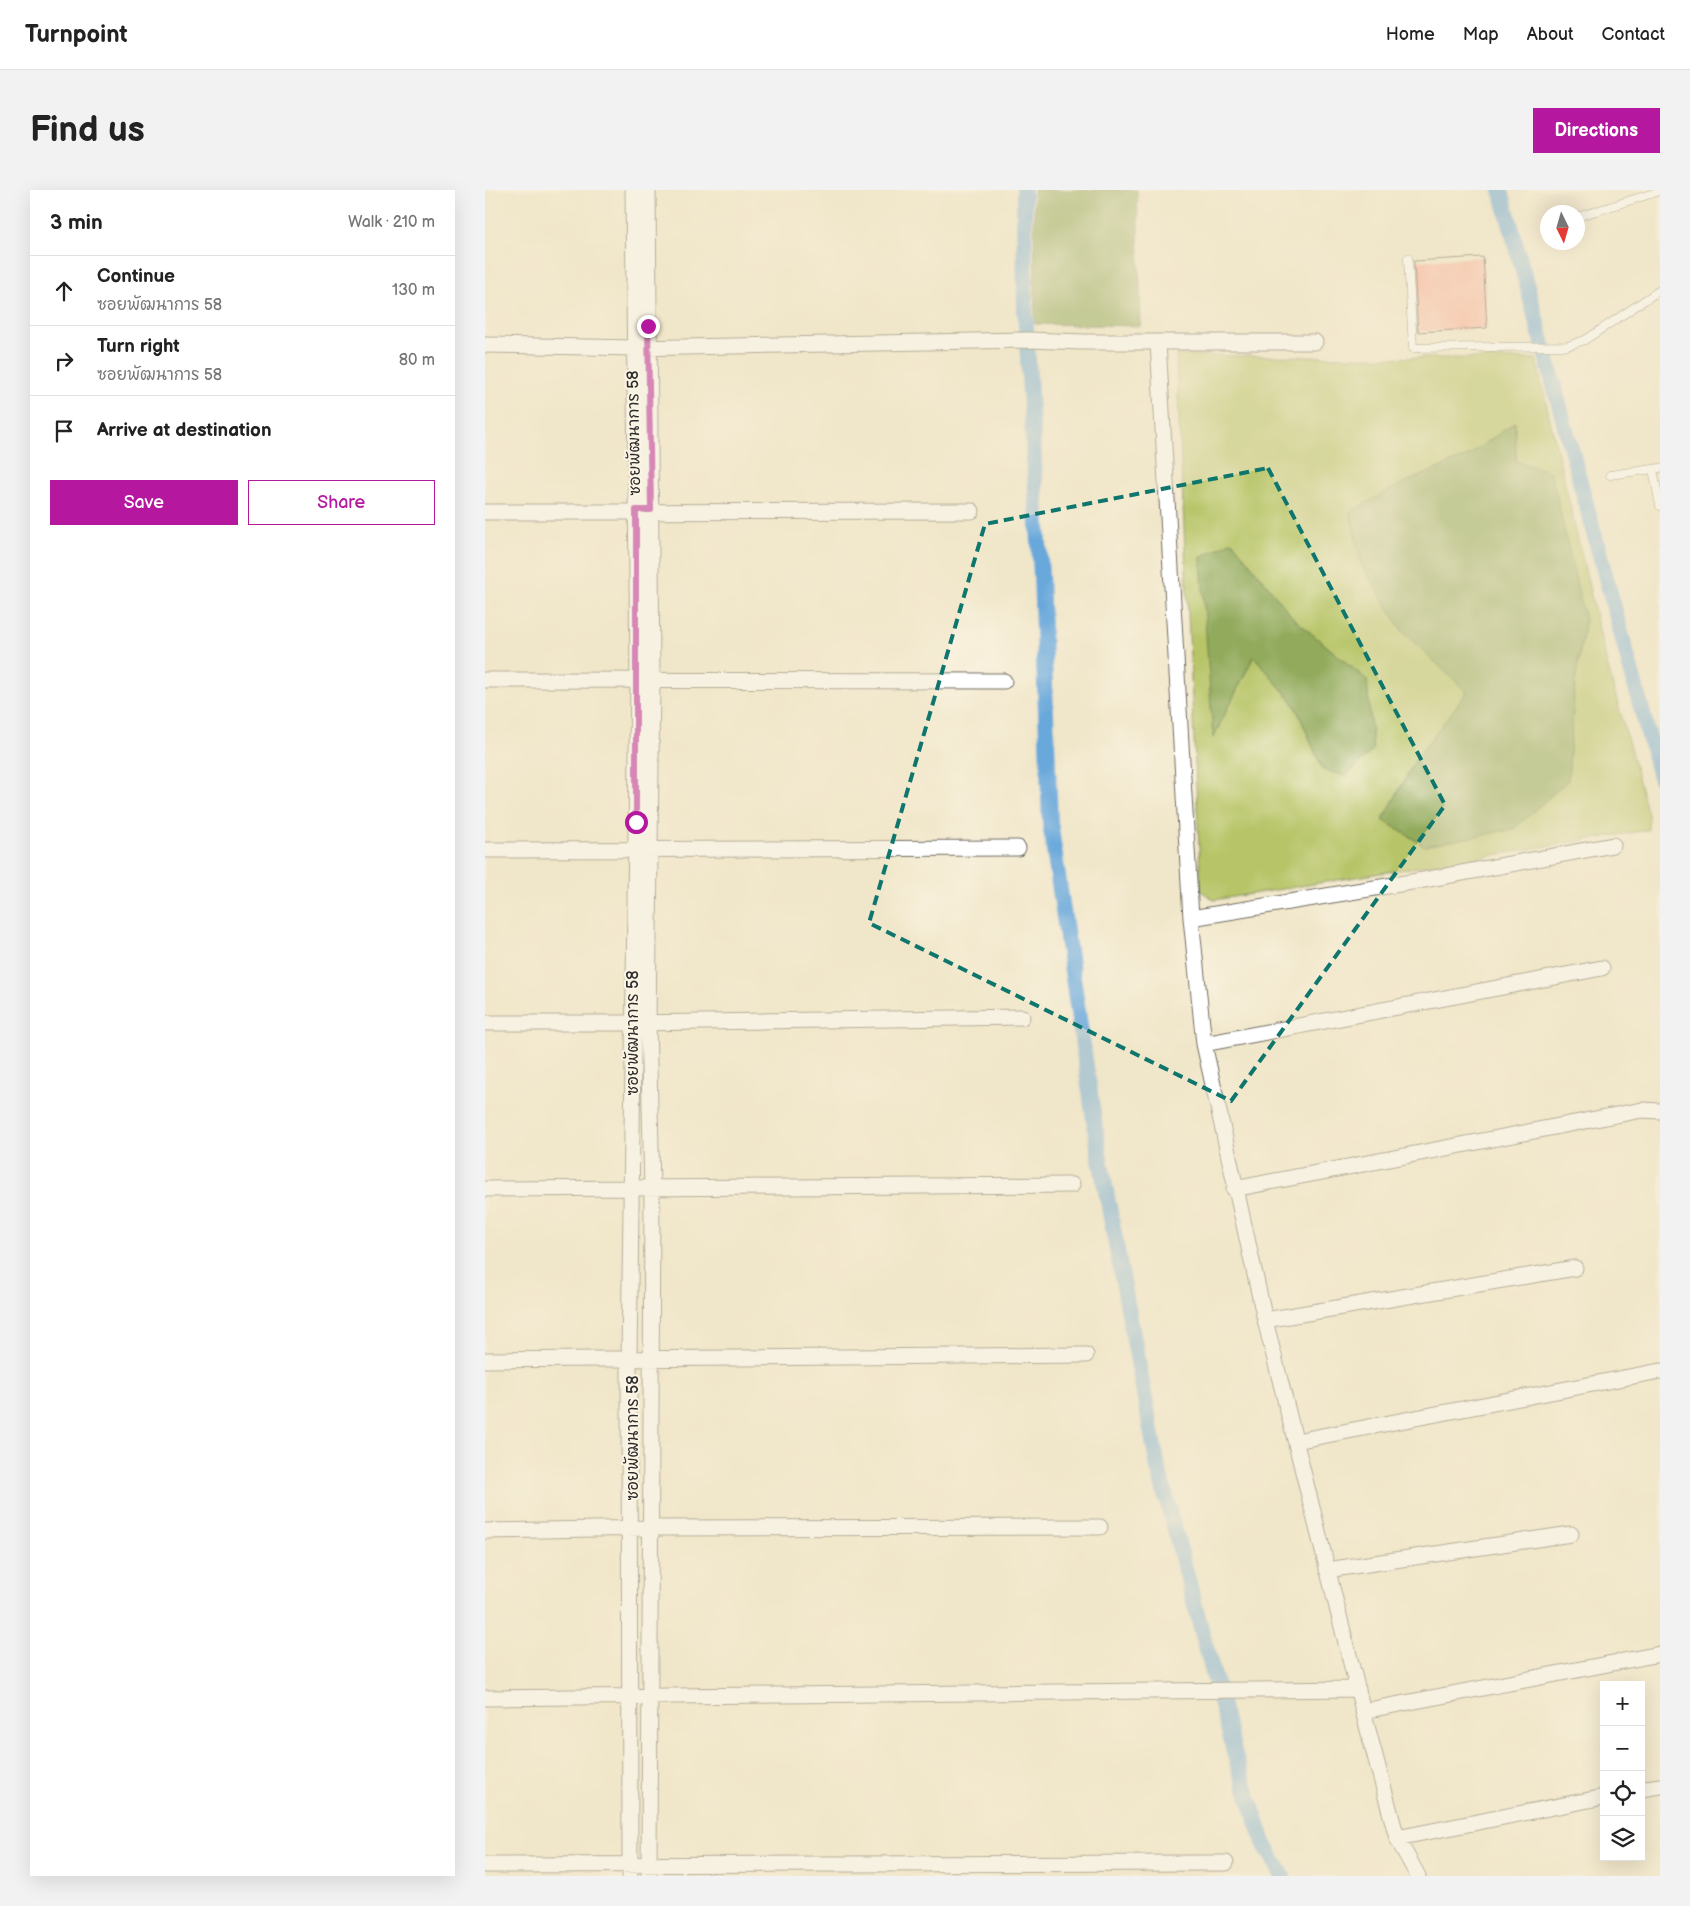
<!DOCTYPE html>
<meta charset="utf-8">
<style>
body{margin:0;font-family:"Balsamiq Sans","Playpen Sans Thai",sans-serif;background:#f2f2f2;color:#222}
.controls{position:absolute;right:15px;bottom:15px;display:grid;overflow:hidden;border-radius:0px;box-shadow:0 5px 20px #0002}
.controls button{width:45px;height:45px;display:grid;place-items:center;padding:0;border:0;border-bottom:1px solid #e0e0e0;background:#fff;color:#222;font:25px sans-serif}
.compass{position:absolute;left:1055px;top:15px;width:45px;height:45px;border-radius:50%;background:#fff;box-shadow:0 5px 20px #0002;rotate:175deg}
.stop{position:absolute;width:15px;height:15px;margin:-11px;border:4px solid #b5179e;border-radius:50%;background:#fff}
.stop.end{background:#b5179e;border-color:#fff;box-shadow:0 1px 5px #0008}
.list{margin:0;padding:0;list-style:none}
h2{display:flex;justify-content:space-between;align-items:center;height:65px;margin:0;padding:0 20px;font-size:21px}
h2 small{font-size:16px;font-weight:400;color:#767676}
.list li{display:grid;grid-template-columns:32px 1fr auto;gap:15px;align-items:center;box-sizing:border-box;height:70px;padding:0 20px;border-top:1px solid #e0e0e0}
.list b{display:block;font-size:19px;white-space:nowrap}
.list p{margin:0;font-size:16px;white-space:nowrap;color:#767676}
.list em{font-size:16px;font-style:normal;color:#767676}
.actions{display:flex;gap:10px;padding:15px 20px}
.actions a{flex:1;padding:11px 0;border:1px solid #b5179e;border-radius:0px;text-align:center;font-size:18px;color:#b5179e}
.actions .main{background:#b5179e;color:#fff}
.icon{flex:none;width:28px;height:28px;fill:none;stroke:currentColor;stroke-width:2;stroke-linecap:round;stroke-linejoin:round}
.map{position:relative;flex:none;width:1175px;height:1686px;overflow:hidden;border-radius:0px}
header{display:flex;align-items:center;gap:30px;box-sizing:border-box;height:70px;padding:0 25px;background:#fff;border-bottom:1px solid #e0e0e0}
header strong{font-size:24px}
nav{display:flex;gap:28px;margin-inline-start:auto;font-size:18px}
.intro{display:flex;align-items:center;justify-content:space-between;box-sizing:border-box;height:120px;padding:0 30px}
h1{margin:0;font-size:35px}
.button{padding:12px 22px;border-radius:0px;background:#b5179e;color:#fff;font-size:18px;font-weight:700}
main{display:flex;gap:30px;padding:0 30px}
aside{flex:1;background:#fff;border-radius:0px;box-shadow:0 5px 20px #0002}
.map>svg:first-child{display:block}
.green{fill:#b7c568;stroke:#71784a;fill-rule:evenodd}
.forest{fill:#91aa5c;stroke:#5e6a44}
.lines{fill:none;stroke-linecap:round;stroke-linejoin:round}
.canal{stroke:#69a8db;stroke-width:16}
.building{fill:#fca491}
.service-casing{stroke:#706c62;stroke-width:9}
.minor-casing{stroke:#706c62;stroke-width:17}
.service{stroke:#fff;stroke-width:8}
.minor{stroke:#fff;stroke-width:15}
.route{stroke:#b5179e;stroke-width:6}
.marked{fill:none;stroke:#0f766e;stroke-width:4;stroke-dasharray:10 6;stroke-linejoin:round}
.labels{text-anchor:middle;stroke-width:4;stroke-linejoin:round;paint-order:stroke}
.street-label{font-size:16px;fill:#2b2b2b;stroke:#fcf5e5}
</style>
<header>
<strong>Turnpoint</strong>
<nav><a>Home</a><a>Map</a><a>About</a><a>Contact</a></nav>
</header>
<div class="intro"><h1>Find us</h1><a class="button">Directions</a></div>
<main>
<aside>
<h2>3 min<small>Walk · 210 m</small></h2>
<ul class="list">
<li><svg class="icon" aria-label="ahead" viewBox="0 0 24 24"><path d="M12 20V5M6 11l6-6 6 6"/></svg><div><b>Continue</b><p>ซอยพัฒนาการ 58</p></div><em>130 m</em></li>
<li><svg class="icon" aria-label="right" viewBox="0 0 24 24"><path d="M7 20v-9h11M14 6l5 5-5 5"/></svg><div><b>Turn right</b><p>ซอยพัฒนาการ 58</p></div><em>80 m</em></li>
<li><svg class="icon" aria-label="arrive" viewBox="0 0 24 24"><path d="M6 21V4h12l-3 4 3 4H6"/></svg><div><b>Arrive at destination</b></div></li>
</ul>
<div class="actions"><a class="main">Save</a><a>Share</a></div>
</aside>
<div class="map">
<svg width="1175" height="1686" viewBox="0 0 1175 1686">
<rect width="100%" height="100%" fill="#fcf5e5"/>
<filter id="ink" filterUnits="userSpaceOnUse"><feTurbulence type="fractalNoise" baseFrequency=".02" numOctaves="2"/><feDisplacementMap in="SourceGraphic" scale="10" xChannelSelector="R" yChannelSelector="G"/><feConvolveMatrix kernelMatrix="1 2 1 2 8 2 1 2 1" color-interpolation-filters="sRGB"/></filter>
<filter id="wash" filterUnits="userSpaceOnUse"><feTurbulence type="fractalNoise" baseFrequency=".0096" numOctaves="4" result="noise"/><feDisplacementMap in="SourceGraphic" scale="20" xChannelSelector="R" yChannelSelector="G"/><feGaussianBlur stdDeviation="1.12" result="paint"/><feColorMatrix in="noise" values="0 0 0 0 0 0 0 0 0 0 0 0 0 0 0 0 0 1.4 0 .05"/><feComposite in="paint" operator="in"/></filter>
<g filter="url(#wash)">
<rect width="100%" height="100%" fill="#f0e6c9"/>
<path class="green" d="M691,165L1051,169L1122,474L1164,628L1163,640L729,710L716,701ZM1030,232L1031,271L1100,430L1090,493L940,656L898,630L931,569L983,502L918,442L876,374L916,294L983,266ZM746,351L809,429L882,490L838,580L810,515L769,466Z"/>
<path class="forest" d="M549,0H652L656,136L550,134Z
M1030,232L1031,271L1066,282L1100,430L1090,493L1083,590L1029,639L940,656L898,630L931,569L982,502L918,442L876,374L865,322L916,294L983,266Z
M747,351L809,429L882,490L888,560L861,586L838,580L810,515L769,466L728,548L716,367Z"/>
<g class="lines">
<path class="canal" d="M539,0L540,120L556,385L565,632L614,964L673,1278L752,1572L779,1653L798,1686
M1016,0L1175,587"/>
</g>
<g id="blocks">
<path class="building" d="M998,67L1002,138L933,142L929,71Z"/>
</g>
</g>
<g filter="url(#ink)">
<use href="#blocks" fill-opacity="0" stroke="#706c62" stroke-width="1"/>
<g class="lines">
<defs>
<path id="service" d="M1092,27L1175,1
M923,68L928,158L1082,156L1100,150L1175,100
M1168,279L1175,316
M1125,285L1175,278"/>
<path id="minor" d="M163,0L167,489L163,833L167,999L164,1686
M673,152L706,728L719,854L780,1130L878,1521L912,1648L933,1686
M0,155L150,158L543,150L598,152H830
M0,322L487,321
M0,490L519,491
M0,660L533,658
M706,728L939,690L1128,655
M0,833H148L537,827
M719,854L1117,778
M0,999L587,995
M749,999L1157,920L1175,921
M780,1130L1090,1078
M0,1170L601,1165
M811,1251L1175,1181
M0,1341L166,1338L615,1337
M842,1380L1086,1344
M0,1508L873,1499
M878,1521L1175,1464
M1156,1599L1175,1596
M912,1648L1119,1607
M0,1675L741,1673
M145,1686L144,1170L153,489L148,0"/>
</defs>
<use href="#service" class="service-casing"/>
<use href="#minor" class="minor-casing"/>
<use href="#service" class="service"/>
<use href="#minor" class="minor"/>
</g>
</g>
<g class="lines" filter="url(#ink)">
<path class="route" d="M151,632V320H166L163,136"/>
</g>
<path d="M0 0H1175V1686H0ZM783,278L960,615L746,911L384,733L500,334Z" fill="#f0e6c9" fill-opacity=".55" fill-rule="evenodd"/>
<path class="marked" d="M783,278L960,615L746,911L384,733L500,334Z"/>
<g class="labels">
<g class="street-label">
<text transform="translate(148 243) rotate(-91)" y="6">ซอยพัฒนาการ 58</text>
<text transform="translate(147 843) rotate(-90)" y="6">ซอยพัฒนาการ 58</text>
<text transform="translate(147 1248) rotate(-90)" y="6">ซอยพัฒนาการ 58</text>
</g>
</g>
</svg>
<div class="controls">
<button>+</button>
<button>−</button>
<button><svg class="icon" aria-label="locate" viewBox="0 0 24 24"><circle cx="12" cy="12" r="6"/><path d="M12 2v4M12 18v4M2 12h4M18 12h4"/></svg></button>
<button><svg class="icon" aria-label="layers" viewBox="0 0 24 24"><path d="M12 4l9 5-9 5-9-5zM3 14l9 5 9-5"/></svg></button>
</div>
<svg class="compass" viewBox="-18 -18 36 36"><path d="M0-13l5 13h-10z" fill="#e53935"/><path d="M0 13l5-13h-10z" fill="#767676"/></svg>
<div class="stop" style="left:151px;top:632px"></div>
<div class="stop end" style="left:163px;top:136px"></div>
</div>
</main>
